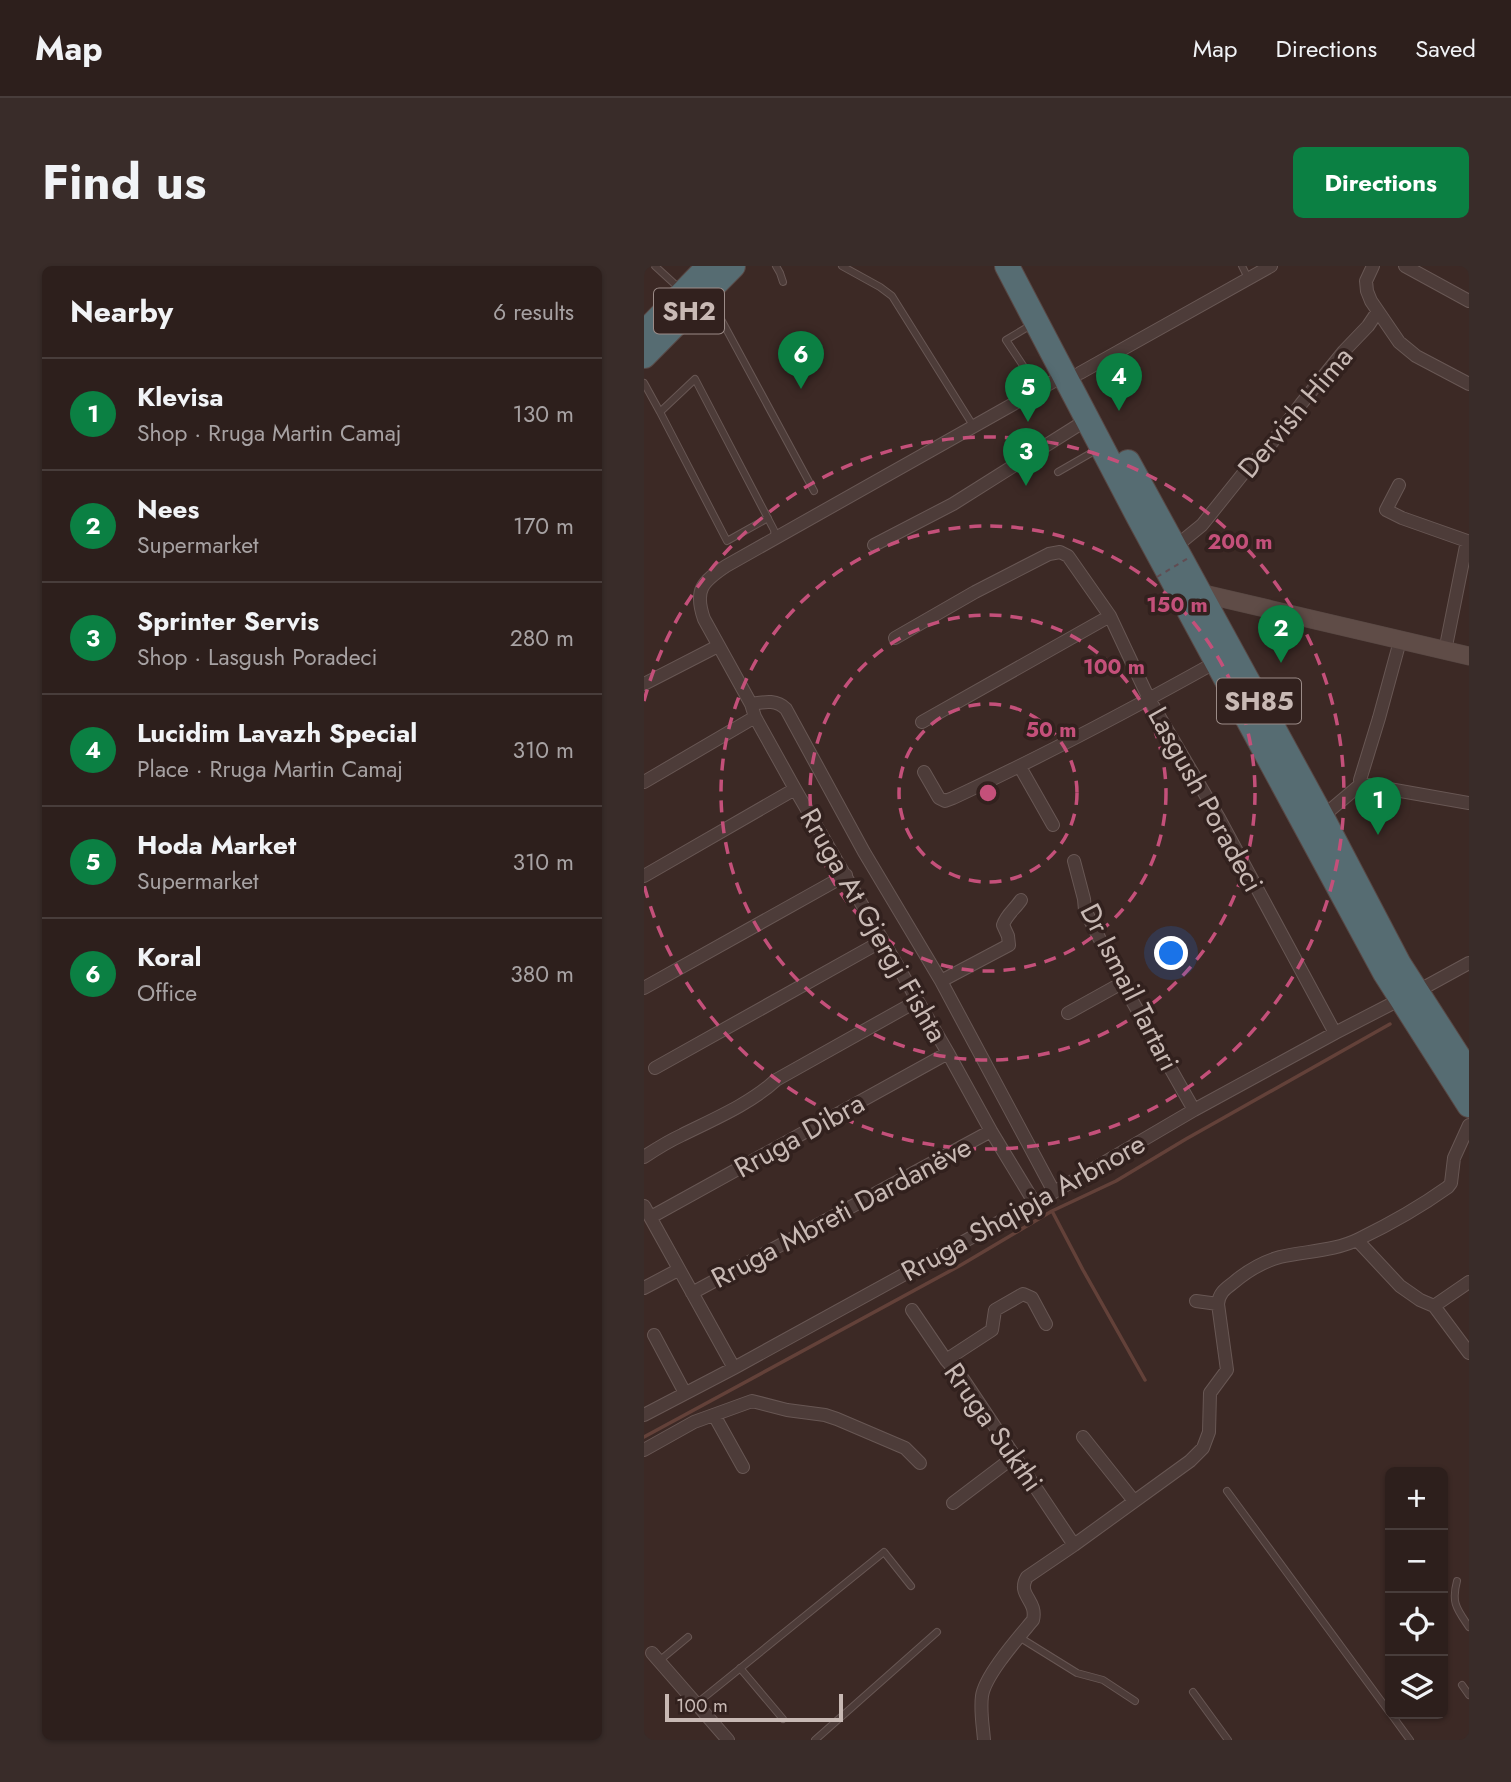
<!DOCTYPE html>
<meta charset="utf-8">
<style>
body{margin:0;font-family:Jost,sans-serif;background:#392c29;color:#f1f3f6}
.controls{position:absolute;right:21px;bottom:21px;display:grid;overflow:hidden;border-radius:10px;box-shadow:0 2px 5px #0004}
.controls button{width:63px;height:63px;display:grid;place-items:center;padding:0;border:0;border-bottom:2px solid #483d3b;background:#2d1f1c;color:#f1f3f6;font:35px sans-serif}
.scale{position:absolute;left:21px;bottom:18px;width:178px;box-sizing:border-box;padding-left:7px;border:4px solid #c8b9b4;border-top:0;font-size:19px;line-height:24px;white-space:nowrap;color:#c8b9b4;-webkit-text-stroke:5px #32211e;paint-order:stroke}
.you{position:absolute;left:528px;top:688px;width:24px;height:24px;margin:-18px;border:5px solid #fff;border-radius:50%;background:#1a73e8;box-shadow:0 0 0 10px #1a73e833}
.badge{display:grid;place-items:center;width:46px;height:46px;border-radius:50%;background:#0b8043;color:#fff;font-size:23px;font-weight:700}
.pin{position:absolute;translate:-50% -58px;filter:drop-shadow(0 2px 4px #0008)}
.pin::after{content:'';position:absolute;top:37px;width:24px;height:21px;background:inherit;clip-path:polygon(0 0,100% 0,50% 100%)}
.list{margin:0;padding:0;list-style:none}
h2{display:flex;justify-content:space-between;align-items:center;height:91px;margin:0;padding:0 28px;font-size:30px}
h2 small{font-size:23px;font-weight:400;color:#a7a2a3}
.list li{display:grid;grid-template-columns:46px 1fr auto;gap:21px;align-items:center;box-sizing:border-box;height:112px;padding:0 28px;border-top:2px solid #483d3b}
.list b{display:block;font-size:26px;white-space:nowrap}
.list p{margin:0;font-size:23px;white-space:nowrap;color:#a7a2a3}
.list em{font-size:23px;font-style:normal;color:#a7a2a3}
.icon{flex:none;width:38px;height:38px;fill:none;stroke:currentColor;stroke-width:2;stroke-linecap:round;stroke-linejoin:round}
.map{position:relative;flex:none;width:825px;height:1474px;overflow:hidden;border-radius:10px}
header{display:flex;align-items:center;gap:42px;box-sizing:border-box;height:98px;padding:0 35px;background:#2d1f1c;border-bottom:2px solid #483d3b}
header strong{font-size:33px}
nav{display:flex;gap:38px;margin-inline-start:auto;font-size:24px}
.intro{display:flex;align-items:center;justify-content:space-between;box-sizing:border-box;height:168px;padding:0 42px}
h1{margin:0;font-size:49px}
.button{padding:18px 32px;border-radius:10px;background:#0b8043;color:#fff;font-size:24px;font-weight:700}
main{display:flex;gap:42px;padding:0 42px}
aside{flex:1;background:#2d1f1c;border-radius:10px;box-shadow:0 2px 5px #0004}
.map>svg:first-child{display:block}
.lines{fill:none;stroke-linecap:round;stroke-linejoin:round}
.stream{stroke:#634139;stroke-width:3.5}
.lane-casing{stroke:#685754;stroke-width:8}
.street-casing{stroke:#685754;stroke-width:14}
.secondary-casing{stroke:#564642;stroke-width:19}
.highway-casing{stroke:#584744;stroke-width:26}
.lane{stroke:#4d3c39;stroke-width:6}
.street{stroke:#4d3c39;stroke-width:12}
.secondary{stroke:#5f4c47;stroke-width:18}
.highway{stroke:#566c72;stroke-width:24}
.path-bridge{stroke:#614c52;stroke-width:2;stroke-dasharray:5 5;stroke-linecap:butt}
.ring{fill:none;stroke:#c4507a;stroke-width:3.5;stroke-dasharray:12 9}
.labels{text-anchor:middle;stroke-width:7;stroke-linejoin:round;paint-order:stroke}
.shield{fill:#32211e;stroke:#9b8b87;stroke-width:2}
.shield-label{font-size:26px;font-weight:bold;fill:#c8b9b4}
.street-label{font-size:28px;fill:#c8b9b4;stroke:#32211e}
.centre{fill:#c4507a;stroke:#32211e;stroke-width:3.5}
.ring-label{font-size:21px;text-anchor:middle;font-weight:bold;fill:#c4507a;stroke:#32211e;stroke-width:7;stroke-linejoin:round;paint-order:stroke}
</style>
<header>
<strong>Map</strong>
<nav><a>Map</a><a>Directions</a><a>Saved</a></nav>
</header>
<div class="intro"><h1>Find us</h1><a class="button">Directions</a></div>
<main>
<aside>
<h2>Nearby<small>6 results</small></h2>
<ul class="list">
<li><span class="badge">1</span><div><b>Klevisa</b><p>Shop · Rruga Martin Camaj</p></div><em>130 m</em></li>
<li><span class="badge">2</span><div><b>Nees</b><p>Supermarket</p></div><em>170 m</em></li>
<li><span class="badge">3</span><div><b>Sprinter Servis</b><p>Shop · Lasgush Poradeci</p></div><em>280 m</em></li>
<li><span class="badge">4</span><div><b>Lucidim Lavazh Special</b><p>Place · Rruga Martin Camaj</p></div><em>310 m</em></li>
<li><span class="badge">5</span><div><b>Hoda Market</b><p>Supermarket</p></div><em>310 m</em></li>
<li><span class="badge">6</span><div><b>Koral</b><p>Office</p></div><em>380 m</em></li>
</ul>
</aside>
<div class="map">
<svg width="825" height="1474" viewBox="0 0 825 1474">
<rect width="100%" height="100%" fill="#3c2925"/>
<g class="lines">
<path class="stream" d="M408,945L439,1004L501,1114
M0,1171L317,999L408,945L472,915L542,873L746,758"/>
<defs>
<path id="lane" d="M11,0L35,22
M132,0L136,7L139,16
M198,0L236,21L248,30L330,161
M598,0L604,12
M66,33L170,225
M387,59L362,74L380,101L393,124
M0,117L16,146L51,113L130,264L131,272
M16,146L83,275L124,252
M414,206L454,183
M583,1225L746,1447
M813,1315C807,1337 813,1343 825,1361
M375,1371L433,1407L459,1414L491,1435
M15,1395L44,1371
M96,1402L139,1453
M818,1419L825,1429
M549,1426L584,1474
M52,1438L240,1286L267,1320
M747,1448L766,1474
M171,1474L293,1366"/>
<path id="street" d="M729,0L722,15L723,25L727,35L755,76L772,90L825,118
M761,0L825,35
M436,107L627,0
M755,219L742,244L758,252L823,275L801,385
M230,279L309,238L444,153
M531,281L558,259L602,204L623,183L657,138L700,85L724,60L734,45
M251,372L331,326L405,288L416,286L424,290L466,350L505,433L575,552L691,767
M0,418L74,380
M107,438C120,436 132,433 142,443L220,586L297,715L410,926
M278,456L466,350
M376,501L409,559
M280,506L295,532L301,535L309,532C399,490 486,444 572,396
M0,516L111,451
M717,518L825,537
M678,551L717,518L716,514L735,452L756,375
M430,595L440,633L441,644L478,717L550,844
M0,610L151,523
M297,715L365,679L364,670L359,659C362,649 371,643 377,634
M0,722L202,609
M772,726L825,697
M424,747L478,717
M11,802L238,675
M0,891C12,883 25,875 38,869C70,853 106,838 132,814L273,735
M390,936L347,865L304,787L151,523L111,451L107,438L60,353C50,324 58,316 82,300L419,110
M0,940L90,1102
M7,951L304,787
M713,974L756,1020L776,1034L790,1040L825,1087
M0,1022L34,1004
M48,1027L347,865
M552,1035L574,1038
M790,1040L825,1016
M268,1044L302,1094L319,1113L430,1279
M10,1069L41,1127
M302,1094L348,1064L351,1044L379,1028L388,1032L402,1058
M0,1149L90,1102L410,926L550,844L691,767L757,733
M70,1149L99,1201
M439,1171L490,1235
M0,1184L50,1156L108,1135L143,1144L181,1149L193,1153L261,1182L276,1197
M309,1237L371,1190
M8,1387L84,1474
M340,1474C339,1460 336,1445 338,1430C341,1409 375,1371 389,1354C394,1334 372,1329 383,1311L430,1279L546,1195L559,1182L565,1166L566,1127L583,1104L574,1038C575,1027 581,1023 589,1017C603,1005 618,996 636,991C662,985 691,985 715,973C746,958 776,941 804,921L807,917L810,892L825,859"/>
<path id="secondary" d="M556,327L825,390"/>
<path id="highway" d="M363,0L495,252L741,707L825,839
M2,65L65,0
M0,90L89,0
M484,196L678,551L755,698L825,807"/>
</defs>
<use href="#lane" class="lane-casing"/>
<use href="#street" class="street-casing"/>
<use href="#secondary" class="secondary-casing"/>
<use href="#highway" class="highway-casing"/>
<use href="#lane" class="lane"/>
<use href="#street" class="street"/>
<use href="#secondary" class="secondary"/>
<use href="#highway" class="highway"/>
<path class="path-bridge" d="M513,311L546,291"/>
</g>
<g class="ring">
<circle cx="344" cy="527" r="89"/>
<circle cx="344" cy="527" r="178"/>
<circle cx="344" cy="527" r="267"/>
<path d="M0 435A356 356 0 1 1 0 619"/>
</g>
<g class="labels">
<g class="shield">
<rect x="10" y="22.5" width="70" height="45" rx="5"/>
<rect x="573" y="412.5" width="84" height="45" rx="5"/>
</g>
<g class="shield-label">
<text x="45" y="54">SH2</text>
<text x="615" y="444">SH85</text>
</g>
<g class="street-label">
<text transform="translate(651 146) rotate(-50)" y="10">Dervish Hima</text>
<text transform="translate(562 533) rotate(61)" y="10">Lasgush Poradeci</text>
<text transform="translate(230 659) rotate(60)" y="10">Rruga At Gjergj Fishta</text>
<text transform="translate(486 721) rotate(63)" y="10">Dr Ismail Tartari</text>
<text transform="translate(155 869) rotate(-29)" y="10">Rruga Dibra</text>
<text transform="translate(379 941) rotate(-29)" y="10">Rruga Shqipja Arbnore</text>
<text transform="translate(197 946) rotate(-28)" y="10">Rruga Mbreti Dardanëve</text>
<text transform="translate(350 1161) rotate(55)" y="10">Rruga Sukthi</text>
</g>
</g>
<circle cx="344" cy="527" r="10" class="centre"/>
<g class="ring-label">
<text x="596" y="283">200 m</text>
<text x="533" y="346">150 m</text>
<text x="470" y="408">100 m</text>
<text x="407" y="471">50 m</text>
</g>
</svg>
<div class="controls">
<button>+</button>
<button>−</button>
<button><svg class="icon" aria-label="locate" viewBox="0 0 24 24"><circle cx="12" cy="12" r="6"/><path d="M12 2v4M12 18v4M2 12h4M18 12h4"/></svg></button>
<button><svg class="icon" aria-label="layers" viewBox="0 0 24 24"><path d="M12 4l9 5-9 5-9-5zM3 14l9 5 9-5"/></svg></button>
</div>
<div class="scale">100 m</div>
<div class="you"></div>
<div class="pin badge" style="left:734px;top:569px">1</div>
<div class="pin badge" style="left:637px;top:397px">2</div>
<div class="pin badge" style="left:382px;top:220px">3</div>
<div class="pin badge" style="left:475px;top:145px">4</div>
<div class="pin badge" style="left:384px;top:156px">5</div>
<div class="pin badge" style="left:157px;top:123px">6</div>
</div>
</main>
